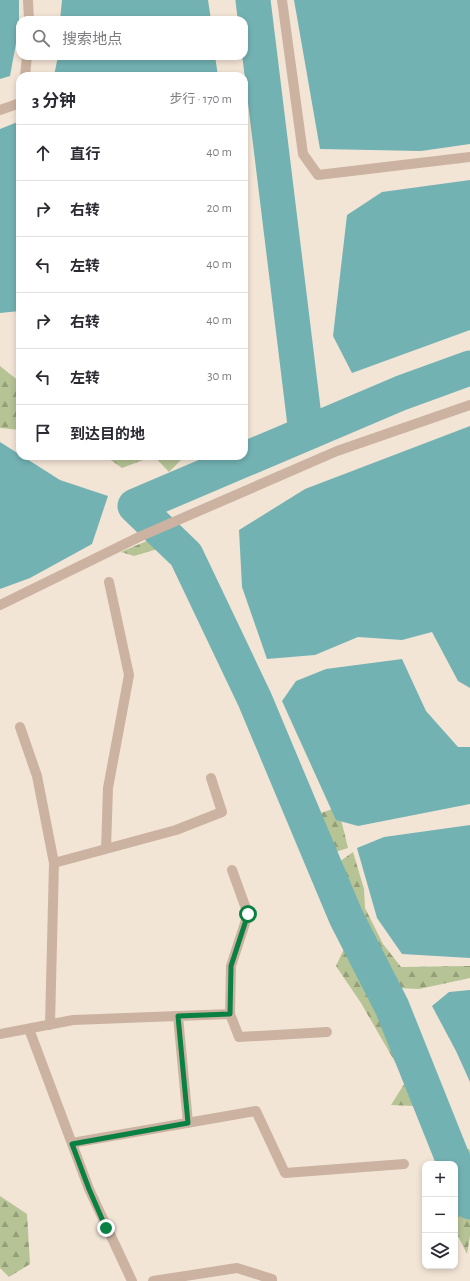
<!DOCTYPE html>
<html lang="zh">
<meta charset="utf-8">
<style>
body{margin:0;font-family:"Alegreya Sans","Noto Sans SC",sans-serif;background:#f7f7f7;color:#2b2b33}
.controls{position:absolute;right:12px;bottom:12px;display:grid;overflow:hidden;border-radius:8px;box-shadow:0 2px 6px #0003}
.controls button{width:36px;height:36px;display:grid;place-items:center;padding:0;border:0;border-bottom:1px solid #e1e1e2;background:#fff;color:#2b2b33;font:20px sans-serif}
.stop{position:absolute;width:12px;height:12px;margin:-9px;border:3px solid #0b8043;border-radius:50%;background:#fff}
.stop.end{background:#0b8043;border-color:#fff;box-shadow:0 1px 4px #0008}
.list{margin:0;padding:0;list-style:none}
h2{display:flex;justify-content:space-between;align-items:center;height:52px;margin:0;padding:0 16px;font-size:17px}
h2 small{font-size:13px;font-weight:400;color:#7c7c81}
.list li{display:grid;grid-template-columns:26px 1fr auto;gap:12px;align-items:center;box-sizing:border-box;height:56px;padding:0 16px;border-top:1px solid #e1e1e2}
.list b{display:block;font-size:15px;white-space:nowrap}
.list em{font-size:13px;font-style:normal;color:#7c7c81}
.icon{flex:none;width:22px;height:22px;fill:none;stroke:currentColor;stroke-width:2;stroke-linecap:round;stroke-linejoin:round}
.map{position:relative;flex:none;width:470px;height:1281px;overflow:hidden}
.search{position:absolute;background:#fff;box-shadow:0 2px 6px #0003;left:16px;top:16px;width:232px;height:44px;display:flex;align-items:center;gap:10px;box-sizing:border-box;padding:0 14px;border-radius:12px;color:#7c7c81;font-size:15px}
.panel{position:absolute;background:#fff;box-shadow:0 2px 6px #0003;left:16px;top:72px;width:232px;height:388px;border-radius:12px}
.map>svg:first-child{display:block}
.forest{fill:url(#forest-firs)}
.water{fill:#73b2b3}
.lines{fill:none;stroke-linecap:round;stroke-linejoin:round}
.river{stroke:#73b2b3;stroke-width:35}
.lane{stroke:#ccb3a1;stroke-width:10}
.route{stroke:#0b8043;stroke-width:5}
</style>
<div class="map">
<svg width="470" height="1281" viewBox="0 0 470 1281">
<defs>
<pattern id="forest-firs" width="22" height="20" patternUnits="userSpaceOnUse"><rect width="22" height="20" fill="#b5c395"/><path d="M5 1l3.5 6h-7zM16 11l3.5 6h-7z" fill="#949e79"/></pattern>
</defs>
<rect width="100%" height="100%" fill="#f3e5d6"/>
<path class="forest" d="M0,366L20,382V430L0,428Z
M105,456H185L169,472L154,456L122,468Z
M156,537L161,548L134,556L121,552Z
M300,777L321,813L338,807L348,848L313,859L303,846L285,792Z
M353,852L364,889L365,908L383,944L401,967L470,966V978L419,989L397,988L394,976L383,974L373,940L329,900L321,875Z
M344,949L362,969L416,1085L441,1105L427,1124L414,1106L391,1105L406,1081L361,1003L336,966Z
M439,1146L469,1149L470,1151V1236L467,1254L455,1230V1164H442Z
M0,1196L27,1214L30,1264L9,1277L0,1268Z"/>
<path class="water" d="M0,0H19V27L10,76L0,79Z
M62,0H208L211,20H60Z
M294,0H470V144L421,151L320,149Z
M58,56H215L218,76H54Z
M20,121V311L0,313V129Z
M470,180V330L352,373L333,336L347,215L382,192Z
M470,426V688L458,681L432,632L402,640L358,637L315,655L267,659L242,587L239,530L305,489Z
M0,442L60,480L108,496L92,544L30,578L0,589Z
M402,659L426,711L458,747H470V804L358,826L336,820L282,701L296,681L326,669Z
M470,825V958L402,954L377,918L357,848L384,837Z
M470,990V1082L456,1051L432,1006L449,992Z"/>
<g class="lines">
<path class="river" d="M253,0L306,433
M470,368L401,393L135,506L186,555L255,700L346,917L392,1007L470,1202"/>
<path class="lane" d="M28,0L29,20
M282,0L303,154L318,175L470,157
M25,76L27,56
M0,110L20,103
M0,605L139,537L337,451L470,405
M20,727L37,776L54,863
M106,849L108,788L129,675L109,582
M230,1014L239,1037L327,1032
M178,1016L188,1123
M50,1025L54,863L176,830L222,812L211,778
M29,1029L89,1189L132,1281
M0,1034L73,1020L230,1014L231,966L248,914L232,870
M72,1143L256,1111L285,1173L404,1164
M153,1281L237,1268L272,1279V1281"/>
</g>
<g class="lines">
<path class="route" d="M106,1228L89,1189L72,1144L188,1123L178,1016L230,1014L231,966L248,914"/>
</g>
</svg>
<div class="controls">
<button>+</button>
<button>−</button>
<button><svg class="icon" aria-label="layers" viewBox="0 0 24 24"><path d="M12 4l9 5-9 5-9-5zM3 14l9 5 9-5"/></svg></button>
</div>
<div class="stop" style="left:248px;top:914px"></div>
<div class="stop end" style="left:106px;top:1228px"></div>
<div class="search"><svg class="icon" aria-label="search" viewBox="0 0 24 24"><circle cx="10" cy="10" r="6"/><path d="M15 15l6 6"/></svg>搜索地点</div>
<section class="panel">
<h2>3 分钟<small>步行 · 170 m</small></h2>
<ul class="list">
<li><svg class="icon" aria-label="ahead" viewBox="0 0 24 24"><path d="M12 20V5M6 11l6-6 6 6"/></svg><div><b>直行</b></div><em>40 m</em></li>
<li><svg class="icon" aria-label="right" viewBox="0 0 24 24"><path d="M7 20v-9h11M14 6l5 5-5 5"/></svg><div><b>右转</b></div><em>20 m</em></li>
<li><svg class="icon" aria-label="left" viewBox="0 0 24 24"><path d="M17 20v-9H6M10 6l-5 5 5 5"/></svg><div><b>左转</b></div><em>40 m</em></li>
<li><svg class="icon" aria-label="right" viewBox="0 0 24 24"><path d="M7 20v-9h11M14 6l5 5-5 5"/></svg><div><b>右转</b></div><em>40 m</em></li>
<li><svg class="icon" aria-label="left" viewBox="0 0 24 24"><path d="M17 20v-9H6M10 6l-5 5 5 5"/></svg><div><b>左转</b></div><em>30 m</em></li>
<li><svg class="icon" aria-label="arrive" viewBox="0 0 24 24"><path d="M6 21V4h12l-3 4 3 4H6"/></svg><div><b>到达目的地</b></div></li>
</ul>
</section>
</div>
